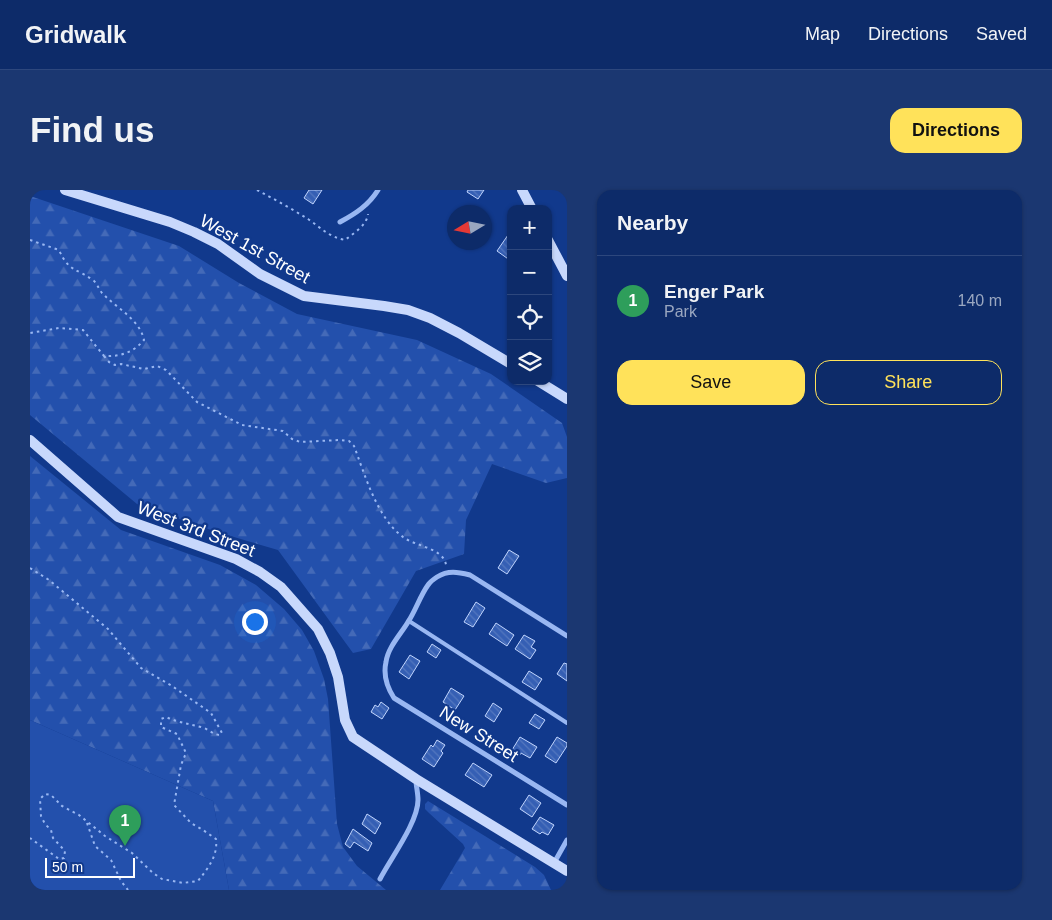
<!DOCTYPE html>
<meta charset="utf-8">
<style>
body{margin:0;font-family:Helvetica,sans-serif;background:#1b3771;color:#f1f3f6}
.controls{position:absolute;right:15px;top:15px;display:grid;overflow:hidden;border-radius:10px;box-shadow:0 1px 4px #0004}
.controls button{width:45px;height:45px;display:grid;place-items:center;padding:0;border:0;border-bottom:1px solid #2d477d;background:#0d2b69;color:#f1f3f6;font:25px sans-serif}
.compass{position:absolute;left:417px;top:15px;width:45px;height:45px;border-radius:50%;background:#0d2b69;box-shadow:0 1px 4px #0004;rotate:260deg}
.scale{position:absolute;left:15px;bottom:12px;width:90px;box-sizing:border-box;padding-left:5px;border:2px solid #fff;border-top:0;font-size:14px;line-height:18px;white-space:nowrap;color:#fff;-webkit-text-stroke:4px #11398c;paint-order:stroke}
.you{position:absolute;left:224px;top:431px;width:18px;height:18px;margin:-12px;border:4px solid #fff;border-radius:50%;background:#1a73e8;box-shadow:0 0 0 8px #1a73e833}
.badge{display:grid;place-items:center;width:32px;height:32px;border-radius:50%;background:#ffe25a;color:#fff;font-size:16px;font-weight:700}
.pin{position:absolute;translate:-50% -41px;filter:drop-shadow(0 1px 2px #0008)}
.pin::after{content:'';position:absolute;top:26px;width:18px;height:15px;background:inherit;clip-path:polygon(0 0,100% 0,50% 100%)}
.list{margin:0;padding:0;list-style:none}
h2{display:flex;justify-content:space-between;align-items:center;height:65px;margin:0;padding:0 20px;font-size:21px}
h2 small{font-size:16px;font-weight:400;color:#9aa7c0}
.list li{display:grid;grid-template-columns:32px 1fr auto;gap:15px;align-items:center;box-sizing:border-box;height:90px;padding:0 20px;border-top:1px solid #2d477d}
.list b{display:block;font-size:19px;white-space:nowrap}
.list p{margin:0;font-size:16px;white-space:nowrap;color:#9aa7c0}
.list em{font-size:16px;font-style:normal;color:#9aa7c0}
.actions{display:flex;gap:10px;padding:15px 20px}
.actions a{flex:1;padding:11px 0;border:1px solid #ffe25a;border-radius:15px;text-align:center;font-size:18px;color:#ffe25a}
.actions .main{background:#ffe25a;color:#111}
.icon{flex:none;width:28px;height:28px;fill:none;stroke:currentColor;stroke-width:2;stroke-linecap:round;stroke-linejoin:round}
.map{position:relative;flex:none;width:537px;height:700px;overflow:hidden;border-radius:15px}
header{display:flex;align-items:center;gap:30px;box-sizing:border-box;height:70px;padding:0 25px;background:#0d2b69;border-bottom:1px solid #2d477d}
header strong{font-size:24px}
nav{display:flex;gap:28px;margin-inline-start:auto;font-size:18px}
.intro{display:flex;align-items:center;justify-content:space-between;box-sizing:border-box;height:120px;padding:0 30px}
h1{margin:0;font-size:35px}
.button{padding:12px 22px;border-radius:15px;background:#ffe25a;color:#111;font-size:18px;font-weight:700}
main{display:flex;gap:30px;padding:0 30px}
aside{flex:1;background:#0d2b69;border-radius:15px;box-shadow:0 1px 4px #0004}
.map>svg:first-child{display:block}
.forest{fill:url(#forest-firs)}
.park{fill:#2350ac}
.building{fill:url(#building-back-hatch);stroke:#c0d4fd}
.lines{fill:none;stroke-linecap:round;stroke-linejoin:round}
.path{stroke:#99b7f2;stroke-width:2;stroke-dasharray:2.5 4;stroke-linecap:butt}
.lane{stroke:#99b7f2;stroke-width:4}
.street{stroke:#99b7f2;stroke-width:5}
.secondary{stroke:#c8d8fc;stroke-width:10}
.labels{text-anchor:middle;stroke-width:4.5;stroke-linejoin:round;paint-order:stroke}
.street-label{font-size:18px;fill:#fff;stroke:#11398c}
</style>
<header>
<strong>Gridwalk</strong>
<nav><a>Map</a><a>Directions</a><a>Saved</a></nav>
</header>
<div class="intro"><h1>Find us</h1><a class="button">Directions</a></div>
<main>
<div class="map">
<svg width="537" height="700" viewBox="0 0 537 700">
<defs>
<pattern id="forest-firs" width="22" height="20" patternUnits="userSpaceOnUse" patternTransform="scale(1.25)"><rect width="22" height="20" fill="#2350ac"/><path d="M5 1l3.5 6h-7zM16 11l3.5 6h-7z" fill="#446ab8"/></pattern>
<pattern id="building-back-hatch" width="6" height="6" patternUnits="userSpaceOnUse" patternTransform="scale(1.25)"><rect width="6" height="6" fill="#355fb4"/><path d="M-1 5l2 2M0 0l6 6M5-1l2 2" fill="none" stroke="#5377bf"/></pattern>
</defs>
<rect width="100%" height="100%" fill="#11398c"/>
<path class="forest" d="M0,6L149,56L209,93L267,124L387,150L461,184L532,233L537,247V288L516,293L462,274L436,330L434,364L386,381L341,459L323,463L248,360L184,341L107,314L0,225Z
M0,266L91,340L190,375L226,395L254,419L272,440L284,461L294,489L298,509L307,634L313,657L327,676L356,700H199L183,611L0,530Z
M398,611L505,677L514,685L521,700H410L435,658L433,654L399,623L395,619V614Z"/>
<path class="park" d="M0,530L183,611L199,700H0Z"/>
<path class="building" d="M279,0H292L283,14L274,8Z
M438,0H454L448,9L437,2Z
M478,45L481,46V71L467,61Z
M479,360L489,366L477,384L468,378Z
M446,412L455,418L443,437L434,432Z
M466,433L484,445L477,456L459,444Z
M494,445L505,451L501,457L506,460L500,469L485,459Z
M402,454L411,460L406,468L397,462Z
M380,465L390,471L379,489L369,482Z
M534,473L537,474V491L527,484Z
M499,481L512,489L505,500L492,492Z
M421,498L434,506L425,520L413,512Z
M351,512L359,518L352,529L341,522L345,515L348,517Z
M463,513L472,519L464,532L455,526Z
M505,524L515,530L509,539L499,533Z
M490,547L507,557L500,568L491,563L490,565L482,560Z
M527,547L537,553V556L526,573L515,566Z
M407,550L415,555L411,561L413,563L404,577L392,569L401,555L403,557Z
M443,573L462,585L454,597L435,585Z
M499,605L511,613L502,627L490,619Z
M337,624L351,633L345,644L332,634Z
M510,627L524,635L518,645L512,642L510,644L502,639Z
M323,639L342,653L338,661L324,652L320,658L315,654Z"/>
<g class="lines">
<path class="path" d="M227,0C244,9 262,19 278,29C291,38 299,47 315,50C324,43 337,35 338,24
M0,50L29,60C39,82 46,78 63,90C68,94 69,101 74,105C88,119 110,130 114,150C104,162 90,167 74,166L53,140L29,138L0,143
M74,166L79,172L85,175L91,174L114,179L127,176L136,180L167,212L212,235L253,241L262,249L270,252L310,250L319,251L324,256C335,285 347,328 373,347C384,356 414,358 416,375
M0,378L19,390L78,439L111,478L142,496L181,523L192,543L189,545C183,544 179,540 174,538C161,534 149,533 136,527L131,529V537L147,544L156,563L151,575L144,615L161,633L173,640L186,649C188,666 178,678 168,691L153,693L132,689L123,683L102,663L75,646L49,625L32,616L21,605L15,604L10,609L11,626L15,634L21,640L23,648L35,661L34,668L29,669L0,648
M57,633L65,656L81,670L91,691L98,700"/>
<path class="lane" d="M379,431L537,533"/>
<path class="street" d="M310,32C325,24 339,15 348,0
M537,446L440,385C428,382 418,380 407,387C404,389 400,392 398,395C390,406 386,420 378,432C371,444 358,457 356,472C353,485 357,497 364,508L537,615
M524,673L537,650
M350,689C361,668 388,632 388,610C388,603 386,596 386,590"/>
<path class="secondary" d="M35,0L140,32L164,42L188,54L230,84L274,106L354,116L378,120L400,128L429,143L481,174
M492,0L502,19
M518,50L537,86
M508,191L537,209
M0,250L88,327L206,369L230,382L251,397L288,439L300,463L308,487L315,530L323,547L386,589L537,681"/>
</g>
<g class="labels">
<g class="street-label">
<text transform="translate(225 59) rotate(29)" y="6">West 1st Street</text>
<text transform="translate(166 339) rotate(21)" y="6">West 3rd Street</text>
<text transform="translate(449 544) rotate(32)" y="6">New Street</text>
</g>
</g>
</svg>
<div class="controls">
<button>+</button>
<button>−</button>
<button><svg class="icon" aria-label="locate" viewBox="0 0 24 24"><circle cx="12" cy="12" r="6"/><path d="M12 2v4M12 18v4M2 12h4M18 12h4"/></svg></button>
<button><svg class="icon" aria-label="layers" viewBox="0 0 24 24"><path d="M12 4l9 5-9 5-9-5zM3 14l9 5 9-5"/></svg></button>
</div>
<svg class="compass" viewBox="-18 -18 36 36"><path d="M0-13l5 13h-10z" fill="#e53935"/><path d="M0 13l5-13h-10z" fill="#9aa7c0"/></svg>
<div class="scale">50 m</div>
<div class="you"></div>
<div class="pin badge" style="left:95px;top:656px;background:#2e9e5b">1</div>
</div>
<aside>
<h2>Nearby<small></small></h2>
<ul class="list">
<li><span class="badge" style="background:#2e9e5b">1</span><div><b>Enger Park</b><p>Park</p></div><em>140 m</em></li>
</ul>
<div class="actions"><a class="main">Save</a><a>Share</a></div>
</aside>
</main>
